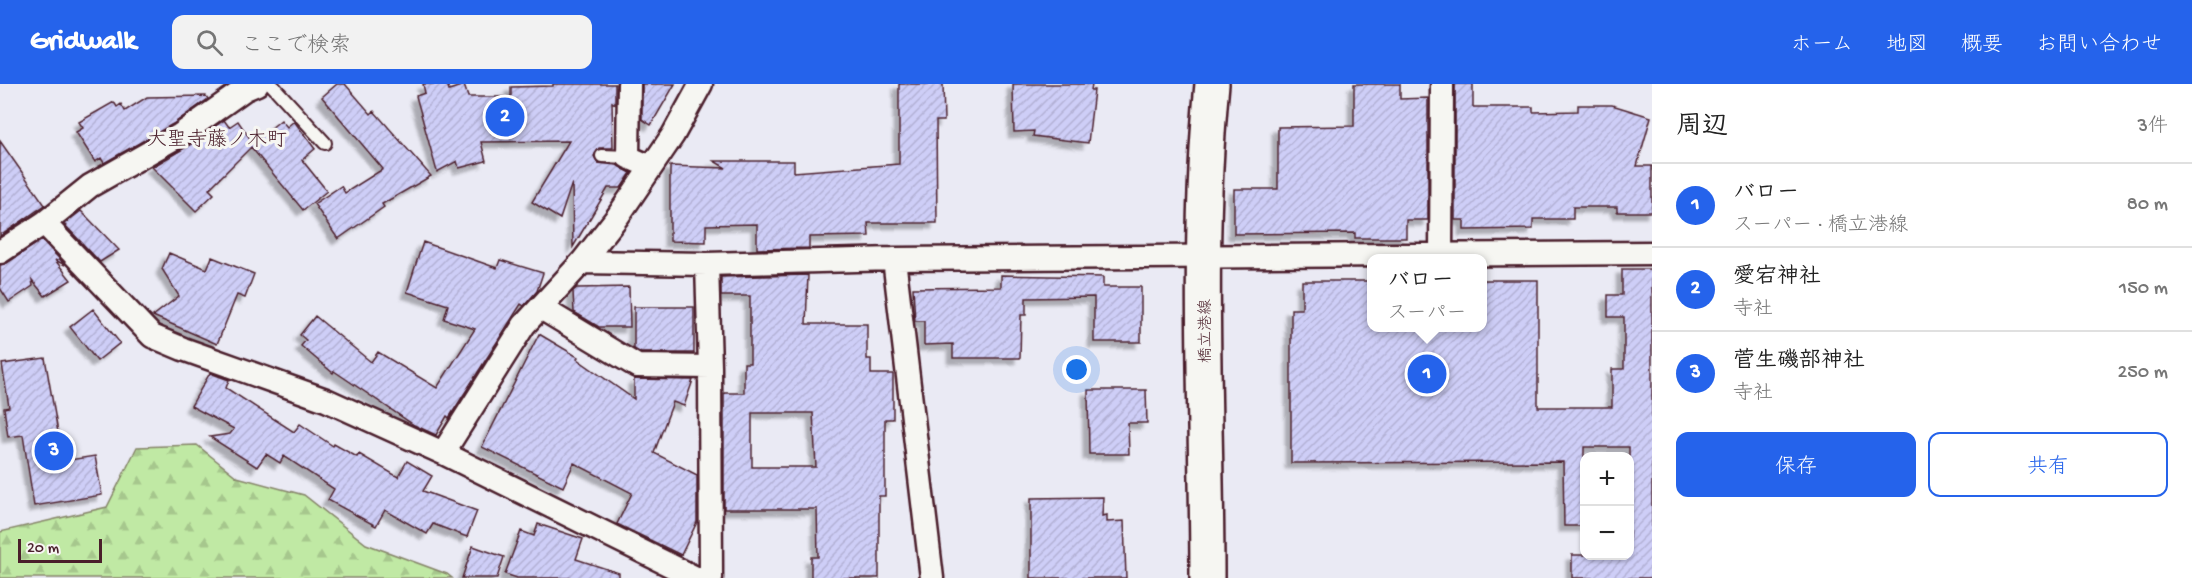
<!DOCTYPE html>
<html lang="ja">
<meta charset="utf-8">
<style>
body{margin:0;font-family:"Gochi Hand","Klee One",sans-serif;background:#f2f2f2;color:#222}
.controls{position:absolute;right:18px;bottom:18px;display:grid;overflow:hidden;border-radius:12px;box-shadow:0 2px 4px #0004}
.controls button{width:54px;height:54px;display:grid;place-items:center;padding:0;border:0;border-bottom:2px solid #e0e0e0;background:#fff;color:#222;font:30px sans-serif}
.scale{position:absolute;left:18px;bottom:15px;width:84px;box-sizing:border-box;padding-left:6px;border:3px solid #4a1f2b;border-top:0;font-size:16px;line-height:21px;white-space:nowrap;color:#4a1f2b;-webkit-text-stroke:4px #f6f6f2;paint-order:stroke}
.you{position:absolute;left:1077px;top:286px;width:21px;height:21px;margin:-15px;border:4px solid #fff;border-radius:50%;background:#1a73e8;box-shadow:0 0 0 9px #1a73e833}
.badge{display:grid;place-items:center;width:39px;height:39px;border-radius:50%;background:#2563eb;color:#fff;font-size:20px;font-weight:700}
.pin{position:absolute;translate:-50% -50%;border:3px solid #fff;box-shadow:0 2px 6px #0006}
.popup{position:absolute;left:1367px;top:170px;width:120px;height:78px;box-sizing:border-box;display:grid;place-content:center;border-radius:12px;background:#fff;filter:drop-shadow(0 2px 4px #0005);font-size:20px;white-space:nowrap;color:#767676}
.popup b{font-size:22px;color:#222}
.popup::after{content:'';position:absolute;left:50%;top:100%;margin-left:-12px;border:12px solid transparent;border-top-color:#fff}
.list{margin:0;padding:0;list-style:none}
h2{display:flex;justify-content:space-between;align-items:center;height:78px;margin:0;padding:0 24px;font-size:26px}
h2 small{font-size:20px;font-weight:400;color:#767676}
.list li{display:grid;grid-template-columns:39px 1fr auto;gap:18px;align-items:center;box-sizing:border-box;height:84px;padding:0 24px;border-top:2px solid #e0e0e0}
.list b{display:block;font-size:22px;white-space:nowrap}
.list p{margin:0;font-size:20px;white-space:nowrap;color:#767676}
.list em{font-size:20px;font-style:normal;color:#767676}
.actions{display:flex;gap:12px;padding:18px 24px}
.actions a{flex:1;padding:14px 0;border:2px solid #2563eb;border-radius:12px;text-align:center;font-size:21px;color:#2563eb}
.actions .main{background:#2563eb;color:#fff}
.icon{flex:none;width:33px;height:33px;fill:none;stroke:currentColor;stroke-width:2;stroke-linecap:round;stroke-linejoin:round}
.map{position:relative;flex:none;width:1652px;height:494px;overflow:hidden}
header{display:flex;align-items:center;gap:36px;box-sizing:border-box;height:84px;padding:0 30px;background:#2563eb;color:#fff}
header strong{font-size:28px}
nav{display:flex;gap:33px;margin-inline-start:auto;font-size:21px}
.search{width:420px;height:54px;background:#f2f2f2;display:flex;align-items:center;gap:15px;box-sizing:border-box;padding:0 21px;border-radius:12px;color:#767676;font-size:22px}
main{display:flex}
aside{flex:1;background:#fff}
.map>svg:first-child{display:block}
.forest{fill:url(#forest-firs);stroke:#858468;stroke-width:1.5}
.building{fill:url(#building-hatch);stroke:#4a1f2b;stroke-width:1.5;fill-rule:evenodd;filter:url(#shadow)}
.lines{fill:none;stroke-linecap:round;stroke-linejoin:round}
.service-casing{stroke:#4a1f2b;stroke-width:16}
.minor-casing{stroke:#4a1f2b;stroke-width:27}
.primary-casing{stroke:#4a1f2b;stroke-width:38}
.service{stroke:#f6f6f2;stroke-width:12}
.minor{stroke:#f6f6f2;stroke-width:22}
.primary{stroke:#f6f6f2;stroke-width:33}
.labels{text-anchor:middle;stroke-width:6;stroke-linejoin:round;paint-order:stroke}
.street-label{font-size:16px;fill:#4a1f2b;stroke:#f6f6f2}
.quarter-label{font-size:20px;fill:#4a1f2b;stroke:#f6f6f2}
</style>
<header>
<strong>Gridwalk</strong>
<div class="search"><svg class="icon" aria-label="search" viewBox="0 0 24 24"><circle cx="10" cy="10" r="6"/><path d="M15 15l6 6"/></svg>ここで検索</div>
<nav><a>ホーム</a><a>地図</a><a>概要</a><a>お問い合わせ</a></nav>
</header>
<main>
<div class="map">
<svg width="1652" height="494" viewBox="0 0 1652 494">
<defs>
<pattern id="forest-firs" width="22" height="20" patternUnits="userSpaceOnUse" patternTransform="scale(1.5)"><rect width="22" height="20" fill="#c0e9a4"/><path d="M5 1l3.5 6h-7zM16 11l3.5 6h-7z" fill="#a6c78d"/></pattern>
<pattern id="building-hatch" width="6" height="6" patternUnits="userSpaceOnUse" patternTransform="scale(1.5)"><rect width="6" height="6" fill="#cecef7"/><path d="M-1 1l2-2M0 6l6-6M5 7l2-2" fill="none" stroke="#b2b0d4"/></pattern>
<filter id="shadow"><feDropShadow dx="-5.5" dy="5.5" stdDeviation="1.5" flood-color="#0004"/></filter>
</defs>
<rect width="100%" height="100%" fill="#eaeaf4"/>
<filter id="ink" filterUnits="userSpaceOnUse"><feTurbulence type="fractalNoise" baseFrequency=".0167" numOctaves="2"/><feDisplacementMap in="SourceGraphic" scale="12" xChannelSelector="R" yChannelSelector="G"/><feConvolveMatrix kernelMatrix="1 2 1 2 8 2 1 2 1" color-interpolation-filters="sRGB"/></filter>
<g filter="url(#ink)">
<path class="forest" d="M197,361L237,393L304,411L366,460L447,490L452,494H0V448L107,423L137,363Z"/>
<path class="building" d="M337,0H345L371,30L374,27L431,92L382,120L384,123L338,155L314,120L341,102L345,109L383,85L322,13Z
M423,0H447L449,6L464,1L468,13H511V3L553,2V0H615V20L612,18L613,64H599L594,72L598,79L617,81L631,89L621,104H608L573,163L572,99L560,135L532,118L569,57L481,58L486,77L459,84L457,77L437,88L416,12L425,9Z
M642,0H675L651,41L642,35Z
M899,0H943L944,37H936L937,139H868L869,152L809,153V164L757,165V140L706,141V158L670,157V82L726,84L714,77H794V88L899,80Z
M1013,0H1092L1091,6H1094L1088,59L1033,52L1034,47L1014,48Z
M1354,0H1400V15L1428,14V136H1406V154H1355V149L1234,150V105H1278V43L1354,42Z
M1455,0H1473V23H1533V28L1578,27V21H1612L1651,33L1637,82H1652V128H1617V123H1573V135H1533V145L1464,146V136H1455Z
M206,12L208,15L173,40L104,79L101,74L95,78L76,48L83,44L79,38L114,18L117,23L121,20L125,27L147,13Z
M224,36L229,43L238,37L253,59L281,36L287,43L294,37L315,65L302,76L327,107L303,126L251,63L209,105L214,110L196,127L152,83L188,62Z
M0,57L45,121L0,152Z
M81,127L88,134L119,166L100,178L64,140Z
M42,156L65,181L55,176L71,196L45,212L32,196L33,202L9,218L0,204V181L7,179Z
M423,158L497,184L500,176L543,189L537,207L524,222L521,220L449,334L447,332L436,351L414,341L334,287L333,289L301,262L306,256L300,251L315,232L371,278L378,268L437,304L475,245L444,235L448,221L407,208Z
M169,169L207,185L212,173L254,190L245,214L237,211L217,260L153,232L179,212L162,185Z
M1622,185H1652V494H1572V471H1629V363H1584V442H1564L1563,378L1291,379V225H1302V197H1371V243H1482V196H1538V323H1612V285H1624V233H1608V211H1622Z
M808,191L806,240H867V275H871V290H893V335H885V412H879V494H811V473H818L817,425H724V309H744V279H750V212H721V193ZM752,329H813L816,383H752Z
M1001,191L1103,193V203H1141V258H1094V213L1026,214V231H1021L1020,274H953V260L924,261V237H915L913,204L1001,203Z
M629,203L630,243H599L574,228L573,207L577,204Z
M634,223H694V269H641L634,265Z
M93,225L120,259L97,277L70,243Z
M539,250L578,273L577,275L634,315V295L693,296L684,322L673,318L654,369L697,391V438L681,471L617,440L632,409L574,379L563,403L482,363Z
M45,274L63,377L95,372L102,411L34,422L23,351L8,353L4,324L9,323L2,280Z
M210,289L229,296L226,304L294,348L300,340L333,362L334,360L357,373L359,370L398,393L407,377L432,392L423,407L477,427L467,453L433,440L427,450L385,426L376,442L328,416L334,405L284,372L280,379L266,370L257,383L210,353L230,350L234,345L191,322Z
M1088,306H1146L1147,339H1128L1129,370H1089Z
M1103,413L1102,432L1107,431V438L1124,437L1126,494H1031V414Z
M538,440L583,455L576,475L619,489V494H517L505,490L521,447L534,452Z
M473,462L504,473L497,494H462Z"/>
<g class="lines">
<defs>
<path id="service" d="M271,0L325,59
M602,72L628,73"/>
<path id="minor" d="M629,0L628,73L651,83
M44,139L152,252L183,265L326,316L443,369L696,494
M0,168L44,139L90,102L180,51L245,5L257,0
M1441,172L1442,2
M894,175L932,494
M582,178L707,180L894,175L1652,169
M707,180L710,283L711,494
M541,224L637,282L710,283
M443,369L524,241L582,178L618,132L673,51L701,0"/>
<path id="primary" d="M1207,494C1207,330 1196,164 1212,0"/>
</defs>
<use href="#service" class="service-casing"/>
<use href="#minor" class="minor-casing"/>
<use href="#primary" class="primary-casing"/>
<use href="#service" class="service"/>
<use href="#minor" class="minor"/>
<use href="#primary" class="primary"/>
</g>
</g>
<g class="labels">
<g class="street-label">
<text transform="translate(1204 247) rotate(-90)" y="6">橋立港線</text>
</g>
<g class="quarter-label">
<text x="217" y="61">大聖寺藤ノ木町</text>
</g>
</g>
</svg>
<div class="controls">
<button>+</button>
<button>−</button>
</div>
<div class="scale">20 m</div>
<div class="you"></div>
<div class="pin badge" style="left:1427px;top:290px">1</div>
<div class="popup"><b>バロー</b>スーパー</div>
<div class="pin badge" style="left:505px;top:33px">2</div>
<div class="pin badge" style="left:54px;top:367px">3</div>
</div>
<aside>
<h2>周辺<small>3件</small></h2>
<ul class="list">
<li><span class="badge">1</span><div><b>バロー</b><p>スーパー · 橋立港線</p></div><em>80 m</em></li>
<li><span class="badge">2</span><div><b>愛宕神社</b><p>寺社</p></div><em>150 m</em></li>
<li><span class="badge">3</span><div><b>菅生磯部神社</b><p>寺社</p></div><em>250 m</em></li>
</ul>
<div class="actions"><a class="main">保存</a><a>共有</a></div>
</aside>
</main>
